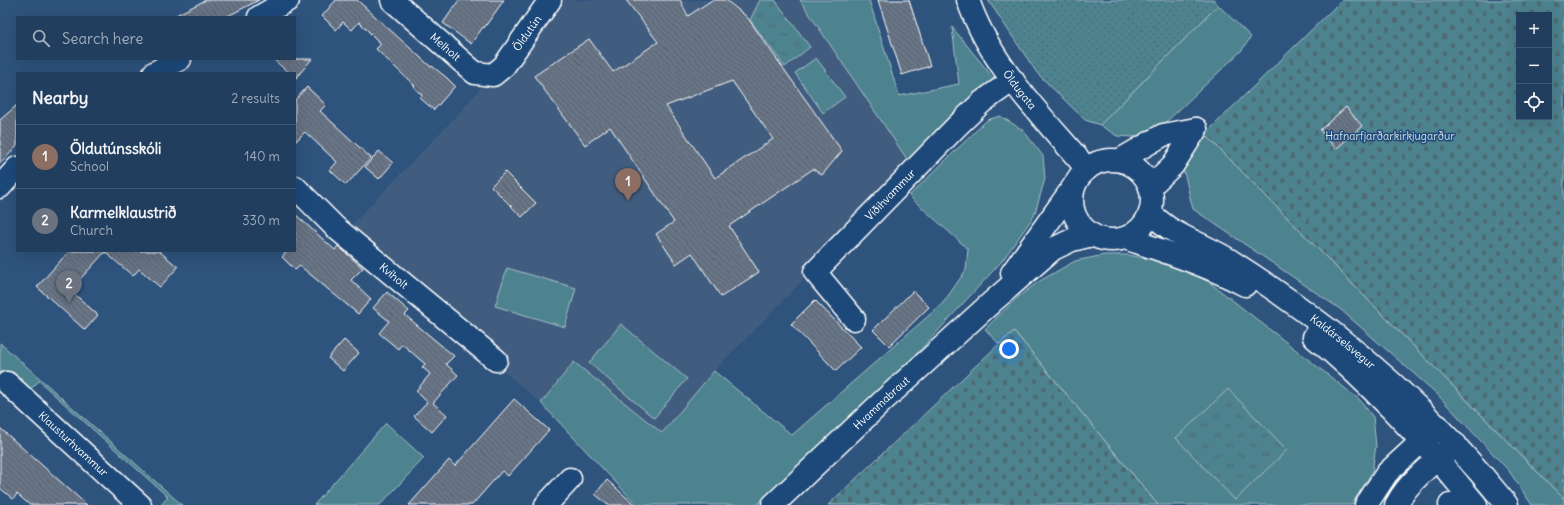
<!DOCTYPE html>
<meta charset="utf-8">
<style>
body{margin:0;font-family:Delius,sans-serif;background:#2a4564;color:#f1f3f6}
.controls{position:absolute;right:12px;top:12px;display:grid;overflow:hidden;border-radius:0px;box-shadow:0 4px 16px #0002}
.controls button{width:36px;height:36px;display:grid;place-items:center;padding:0;border:0;border-bottom:1px solid #3f5773;background:#223e5e;color:#f1f3f6;font:20px sans-serif}
.you{position:absolute;left:1009px;top:349px;width:14px;height:14px;margin:-10px;border:3px solid #fff;border-radius:50%;background:#1a73e8;box-shadow:0 0 0 6px #1a73e833}
.badge{display:grid;place-items:center;width:26px;height:26px;border-radius:50%;background:#d6ab8b;color:#fff;font-size:13px;font-weight:700}
.pin{position:absolute;translate:-50% -33px;filter:drop-shadow(0 1px 2px #0008)}
.pin::after{content:'';position:absolute;top:21px;width:14px;height:12px;background:inherit;clip-path:polygon(0 0,100% 0,50% 100%)}
.list{margin:0;padding:0;list-style:none}
h2{display:flex;justify-content:space-between;align-items:center;height:52px;margin:0;padding:0 16px;font-size:17px}
h2 small{font-size:13px;font-weight:400;color:#a2aebc}
.list li{display:grid;grid-template-columns:26px 1fr auto;gap:12px;align-items:center;box-sizing:border-box;height:64px;padding:0 16px;border-top:1px solid #3f5773}
.list b{display:block;font-size:15px;white-space:nowrap}
.list p{margin:0;font-size:13px;white-space:nowrap;color:#a2aebc}
.list em{font-size:13px;font-style:normal;color:#a2aebc}
.icon{flex:none;width:22px;height:22px;fill:none;stroke:currentColor;stroke-width:2;stroke-linecap:round;stroke-linejoin:round}
.map{position:relative;flex:none;width:1564px;height:505px;overflow:hidden}
.search{position:absolute;background:#223e5e;box-shadow:0 4px 16px #0002;left:16px;top:16px;width:280px;height:44px;display:flex;align-items:center;gap:10px;box-sizing:border-box;padding:0 14px;border-radius:0px;color:#a2aebc;font-size:15px}
.panel{position:absolute;background:#223e5e;box-shadow:0 4px 16px #0002;left:16px;top:72px;width:280px;height:180px;border-radius:0px}
.map>svg:first-child{display:block}
.built{fill:#3f5d80}
.grass{fill:#4e828f;stroke:#a6c0c7}
.cemetery{fill:url(#cemetery-stones);stroke:#a6c0c7;fill-rule:evenodd}
.park{fill:url(#park-tufts);stroke:#a6c0c7}
.garden{fill:url(#garden-dots);stroke:#a6c0c7}
.building{fill:url(#building-back-hatch);stroke:#fff;fill-rule:evenodd}
.lines{fill:none;stroke-linecap:round;stroke-linejoin:round}
.minor-casing{stroke:#fff;stroke-width:25}
.major-casing{stroke:#fff;stroke-width:25}
.highway-casing{stroke:#fff;stroke-width:25}
.minor{stroke:#1f4a7a;stroke-width:22}
.major{stroke:#1f4a7a;stroke-width:22}
.highway{stroke:#1f4a7a;stroke-width:22}
.labels{text-anchor:middle;stroke-width:3;stroke-linejoin:round;paint-order:stroke}
.street-label{font-size:11px;fill:#fff;stroke:#1f4a7a}
.park-label{font-size:11px;fill:#d3e0e3;stroke:#1f4a7a}
</style>
<div class="map">
<svg width="1564" height="505" viewBox="0 0 1564 505">
<defs>
<pattern id="cemetery-stones" width="16" height="16" patternUnits="userSpaceOnUse"><rect width="16" height="16" fill="#4e828f"/><path d="M2 7V4a2 2 0 0 1 4 0v3zM10 15v-3a2 2 0 0 1 4 0v3z" fill="#4d6a71"/></pattern>
<pattern id="park-tufts" width="24" height="20" patternUnits="userSpaceOnUse"><rect width="24" height="20" fill="#4e828f"/><path d="M3 7l-1-3M5 7V3M7 7l1-3M15 17l-1-3M17 17v-4M19 17l1-3" fill="none" stroke="#4d6a71"/></pattern>
<pattern id="garden-dots" width="8" height="8" patternUnits="userSpaceOnUse"><rect width="8" height="8" fill="#4e828f"/><path d="M2 2h.1M6 6h.1" fill="none" stroke="#4d6a71" stroke-width="1.8" stroke-linecap="round"/></pattern>
<pattern id="building-back-hatch" width="6" height="6" patternUnits="userSpaceOnUse"><rect width="6" height="6" fill="#687587"/><path d="M-1 5l2 2M0 0l6 6M5-1l2 2" fill="none" stroke="#5a606a"/></pattern>
</defs>
<rect width="100%" height="100%" fill="#2e537d"/>
<filter id="ink" filterUnits="userSpaceOnUse"><feTurbulence type="fractalNoise" baseFrequency=".025" numOctaves="2"/><feDisplacementMap in="SourceGraphic" scale="8" xChannelSelector="R" yChannelSelector="G"/><feConvolveMatrix kernelMatrix="1 2 1 2 8 2 1 2 1" color-interpolation-filters="sRGB"/></filter>
<g filter="url(#ink)">
<path class="built" d="M550,0H800L913,168L714,371L662,433L575,362L541,403L343,234L461,111L534,25Z"/>
<path class="grass" d="M800,0H869L899,96L959,84L952,27L1000,86L913,168Z
M1218,5L1251,37L1242,50L1163,125L1134,137L1117,136L1100,125Z
M816,58L845,97L823,113L795,73Z
M1000,116L1023,130L1043,156L1045,179L1034,216L1002,261L904,368L757,505H637L541,403L574,362L662,433L714,371L792,435L943,303L966,270L968,249L909,196L987,120Z
M1205,134L1564,499V505H1532L1509,471L1436,393L1340,309L1193,209C1188,192 1186,174 1179,158Z
M1104,255H1128L1170,263L1209,282L1360,400L1373,417L1376,446L1372,472L1352,505H1158L1014,331L999,344L985,329L1017,298L1038,282L1075,261Z
M507,268L576,288L565,327L495,306Z
M621,324L687,379L654,418L589,363Z
M0,343L182,505H161L168,497L39,381L25,395L0,371Z
M386,423L424,458L380,505H314Z"/>
<path class="cemetery" d="M1342,0H1564V499L1205,134ZM1519,15H1549V117H1519Z
M1014,331L1158,505H828L999,344Z"/>
<path class="park" d="M760,0H775L810,47L785,67L750,20Z
M1228,389L1287,450L1235,500L1176,438Z"/>
<path class="garden" d="M988,0H1214L1218,5L1100,125L1085,120L1037,73Z"/>
<path class="building" d="M206,0H259L226,17H172Z
M336,0H357L431,67L432,66L447,78L455,86L434,110L420,98L422,95L413,87L415,86L376,49L381,44L359,22L352,30L343,22L336,30L322,16Z
M459,0H504L484,28L483,27L471,44L443,23Z
M626,0H680L688,16L712,0H726L747,17L842,151L822,175L813,169L729,226L759,272L721,297L692,253L676,264L656,234L674,222L610,127L585,145L534,76L589,39L613,72L658,42ZM732,81L773,139L715,178L666,106Z
M878,0H909L930,66L902,75Z
M273,59H312L295,79V73H289Z
M307,87L326,105L320,111L371,158L346,185L330,170L337,162L305,132L295,142V100Z
M17,105V146L0,164V120Z
M1346,107L1362,126L1336,149L1320,130Z
M379,151L393,163L379,179L365,167Z
M505,172L536,203L522,217L491,186Z
M295,214L335,250L338,246L363,268L351,280L371,299L358,314L300,266L295,270L282,257L287,251H295Z
M69,251H159L178,267L160,287L139,269L133,276L105,252L70,290L98,315L85,330L37,287Z
M913,291L929,307L889,346L873,330Z
M387,292L409,311L405,315L454,356L446,364L458,375L433,403L447,415L432,432L414,416L427,402L416,391L430,374L422,367L425,364L402,344L398,349L379,333L389,321L373,308Z
M815,300L861,347L836,371L791,324Z
M344,340L359,353L343,371L328,358Z
M514,399L549,430L508,476L502,471L472,505H409L449,460L455,466Z
M0,428L27,452L87,505H30L17,494L13,499L0,488Z
M607,480L635,505H608L595,494Z"/>
<g class="lines">
<defs>
<g id="minor">
<path id="s1" d="M392,0L475,73L493,75L504,66L550,0"/>
<path id="s2" d="M968,0C990,65 1043,117 1087,169"/>
<path d="M259,17L288,0"/>
<path d="M154,73L180,59"/>
<path d="M1120,160L1163,135L1196,129"/>
<path d="M1151,186L1173,165L1196,129"/>
<path d="M0,187L17,168"/>
<path id="s3" d="M295,187L336,228L496,360"/>
<path d="M1012,273L1074,186"/>
<path id="s4" d="M854,319L815,272L957,126L982,102L1013,80"/>
<path id="s5" d="M7,383L140,505"/>
<path d="M546,505L570,479"/>
<path id="s6" d="M773,505L884,400L992,302L1053,249L1072,240L1092,235"/>
</g>
<g id="major">
<circle cx="1112" cy="200" r="40"/>
<path id="s7" d="M1151,214C1158,220 1165,226 1172,230C1192,242 1215,250 1234,263C1338,329 1430,409 1507,505"/>
<path d="M1125,238C1166,252 1207,265 1245,285"/>
<path d="M1314,337C1374,386 1427,445 1476,505"/>
</g>
<path id="highway" d="M1366,505L1387,473L1438,426
M1396,505C1409,480 1434,462 1456,445
M1450,505H1454"/>
</defs>
<use href="#minor" class="minor-casing"/>
<use href="#major" class="major-casing"/>
<use href="#highway" class="highway-casing"/>
<use href="#minor" class="minor"/>
<use href="#major" class="major"/>
<use href="#highway" class="highway"/>
</g>
</g>
<g class="labels">
<g class="street-label">
<text dy="4" stroke="none"><textPath href="#s1" startOffset="183">Öldutún</textPath></text>
<text dy="4" stroke="none"><textPath href="#s1" startOffset="71">Melholt</textPath></text>
<text dy="4" stroke="none"><textPath href="#s2" startOffset="104">Öldugata</textPath></text>
<text dy="4" stroke="none"><textPath href="#s4" startOffset="169">Víðihvammur</textPath></text>
<text dy="4" stroke="none"><textPath href="#s3" startOffset="133">Kvíholt</textPath></text>
<text dy="4" stroke="none"><textPath href="#s7" startOffset="231">Kaldárselsvegur</textPath></text>
<text dy="4" stroke="none"><textPath href="#s6" startOffset="149">Hvammabraut</textPath></text>
<text dy="4" stroke="none"><textPath href="#s5" startOffset="90">Klausturhvammur</textPath></text>
</g>
<g class="park-label">
<text x="1390" y="140">Hafnarfjarðarkirkjugarður</text>
</g>
</g>
</svg>
<div class="controls">
<button>+</button>
<button>−</button>
<button><svg class="icon" aria-label="locate" viewBox="0 0 24 24"><circle cx="12" cy="12" r="6"/><path d="M12 2v4M12 18v4M2 12h4M18 12h4"/></svg></button>
</div>
<div class="you"></div>
<div class="pin badge" style="left:628px;top:201px;background:#8d6e63">1</div>
<div class="pin badge" style="left:69px;top:303px;background:#6b7280">2</div>
<div class="search"><svg class="icon" aria-label="search" viewBox="0 0 24 24"><circle cx="10" cy="10" r="6"/><path d="M15 15l6 6"/></svg>Search here</div>
<section class="panel">
<h2>Nearby<small>2 results</small></h2>
<ul class="list">
<li><span class="badge" style="background:#8d6e63">1</span><div><b>Öldutúnsskóli</b><p>School</p></div><em>140 m</em></li>
<li><span class="badge" style="background:#6b7280">2</span><div><b>Karmelklaustrið</b><p>Church</p></div><em>330 m</em></li>
</ul>
</section>
</div>
